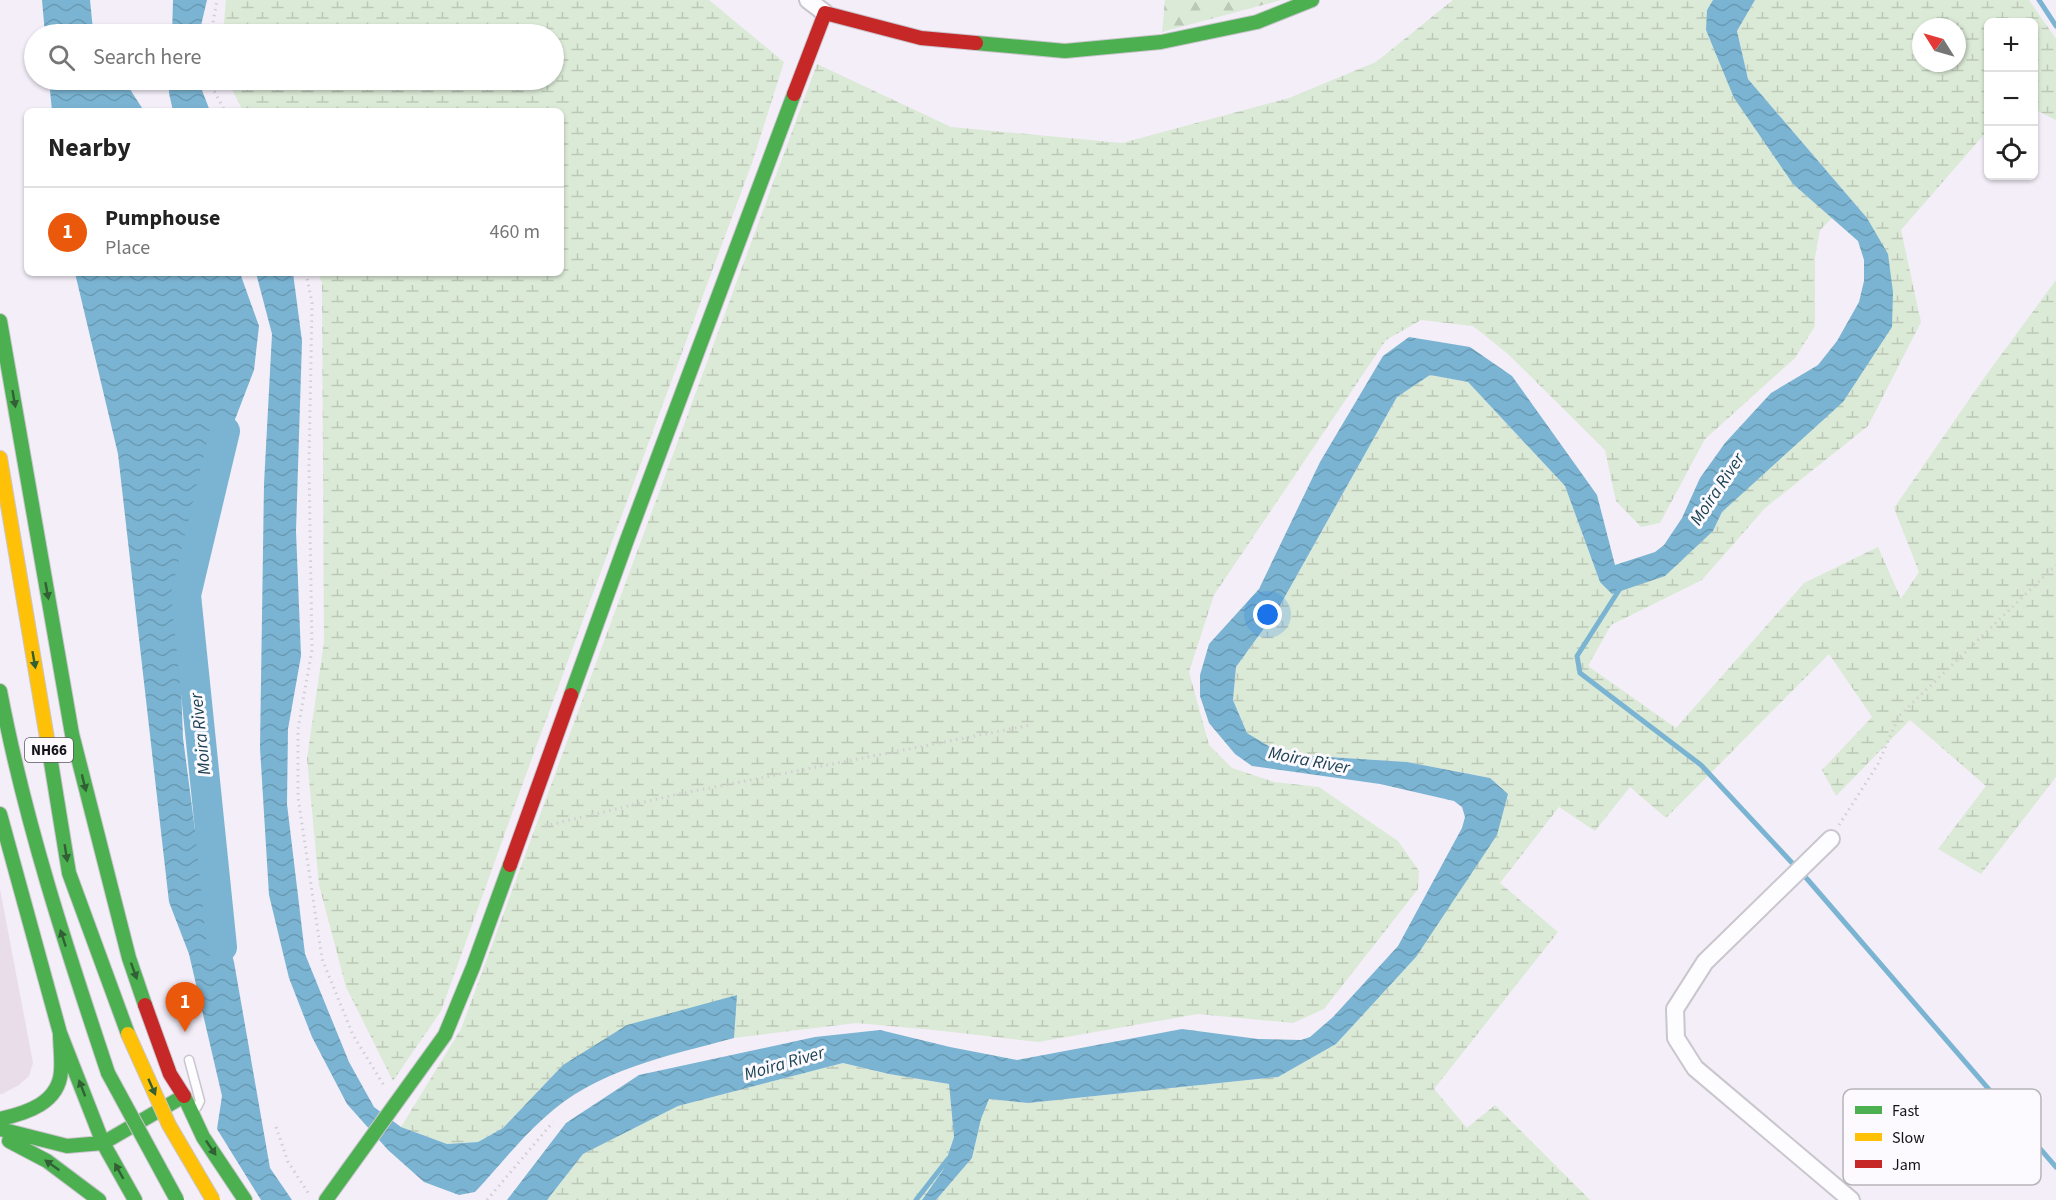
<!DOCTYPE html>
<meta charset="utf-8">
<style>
body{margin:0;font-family:"Source Sans 3",sans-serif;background:#f2f2f2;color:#222}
.controls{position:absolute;right:18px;top:18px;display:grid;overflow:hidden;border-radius:9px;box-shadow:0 2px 4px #0004}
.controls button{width:54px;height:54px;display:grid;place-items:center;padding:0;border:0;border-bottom:2px solid #e0e0e0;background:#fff;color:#222;font:30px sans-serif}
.compass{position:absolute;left:1912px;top:18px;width:54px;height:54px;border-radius:50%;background:#fff;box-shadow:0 2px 4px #0004;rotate:307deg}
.you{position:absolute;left:1268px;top:615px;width:21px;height:21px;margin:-15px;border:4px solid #fff;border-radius:50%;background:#1a73e8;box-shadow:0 0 0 9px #1a73e833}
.badge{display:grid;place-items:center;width:39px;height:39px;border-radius:50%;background:#ea580c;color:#fff;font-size:20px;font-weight:700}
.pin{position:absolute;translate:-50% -50px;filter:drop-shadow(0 2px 3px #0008)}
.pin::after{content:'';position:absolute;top:32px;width:21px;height:18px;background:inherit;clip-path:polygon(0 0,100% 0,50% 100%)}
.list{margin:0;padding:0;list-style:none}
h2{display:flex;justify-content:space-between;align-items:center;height:78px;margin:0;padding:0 24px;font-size:26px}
h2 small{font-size:20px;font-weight:400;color:#767676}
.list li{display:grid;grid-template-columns:39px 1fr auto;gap:18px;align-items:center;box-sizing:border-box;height:90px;padding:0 24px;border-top:2px solid #e0e0e0}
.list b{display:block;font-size:22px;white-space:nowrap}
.list p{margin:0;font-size:20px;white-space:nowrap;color:#767676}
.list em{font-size:20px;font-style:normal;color:#767676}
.icon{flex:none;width:33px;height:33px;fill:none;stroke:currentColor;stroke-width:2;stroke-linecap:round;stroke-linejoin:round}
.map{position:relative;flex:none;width:2056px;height:1200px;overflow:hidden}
.search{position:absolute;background:#fff;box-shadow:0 2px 4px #0004;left:24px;top:24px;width:540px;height:66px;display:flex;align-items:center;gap:15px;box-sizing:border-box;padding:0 21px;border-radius:33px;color:#767676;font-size:22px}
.panel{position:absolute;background:#fff;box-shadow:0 2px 4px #0004;left:24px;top:108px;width:540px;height:168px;border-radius:9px}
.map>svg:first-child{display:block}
.commercial{fill:#e8dde9}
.forest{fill:url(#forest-firs)}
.wetland{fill:url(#wetland-marsh);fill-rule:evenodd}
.water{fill:url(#water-waves)}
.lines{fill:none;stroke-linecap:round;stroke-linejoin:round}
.stream{stroke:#7bb4d2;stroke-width:5}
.river{stroke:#7bb4d2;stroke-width:30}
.lane-casing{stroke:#cac6ce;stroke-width:11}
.street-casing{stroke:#cac6ce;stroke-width:20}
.fast-casing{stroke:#cac6ce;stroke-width:16}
.slow-casing{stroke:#cac6ce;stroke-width:16}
.jam-casing{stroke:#cac6ce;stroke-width:16}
.path{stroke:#d0cfd2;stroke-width:3;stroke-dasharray:1.5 4.5;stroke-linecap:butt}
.lane{stroke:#fdfcfe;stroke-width:8}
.street{stroke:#fdfcfe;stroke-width:16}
.fast{stroke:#4caf50;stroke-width:14}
.slow{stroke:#ffc107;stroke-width:14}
.jam{stroke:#c62828;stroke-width:14}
.fast-bridge-casing{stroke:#cac6ce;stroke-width:16;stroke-linecap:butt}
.slow-bridge-casing{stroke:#cac6ce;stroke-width:16;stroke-linecap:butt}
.fast-bridge{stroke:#4caf50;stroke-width:14}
.slow-bridge{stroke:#ffc107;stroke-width:14}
.oneway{fill:#306034}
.labels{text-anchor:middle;stroke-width:6;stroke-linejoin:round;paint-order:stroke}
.shield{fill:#fcfafe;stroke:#5a585e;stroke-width:1.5}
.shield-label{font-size:15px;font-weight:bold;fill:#151219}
.water-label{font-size:18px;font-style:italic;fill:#1d4253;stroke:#fcfafe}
.key{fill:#fcfafe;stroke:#b7b4b9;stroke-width:1.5}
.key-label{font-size:16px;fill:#151219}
</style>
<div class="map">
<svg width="2056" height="1200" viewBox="0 0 2056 1200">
<defs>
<pattern id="forest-firs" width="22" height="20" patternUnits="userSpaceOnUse" patternTransform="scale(1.5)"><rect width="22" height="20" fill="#dbead6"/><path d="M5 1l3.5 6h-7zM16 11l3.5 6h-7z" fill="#bbc8b7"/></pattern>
<pattern id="wetland-marsh" width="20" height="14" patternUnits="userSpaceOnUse" patternTransform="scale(1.5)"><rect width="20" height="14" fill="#dbead6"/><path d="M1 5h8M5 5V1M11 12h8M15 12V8" fill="none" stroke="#bbc8b7"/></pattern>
<pattern id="water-waves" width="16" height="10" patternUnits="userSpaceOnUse" patternTransform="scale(1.5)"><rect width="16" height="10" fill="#7bb4d2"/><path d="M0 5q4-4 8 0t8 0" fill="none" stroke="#699ab4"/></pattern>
</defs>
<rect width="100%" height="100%" fill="#f3eef8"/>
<path class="commercial" d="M0,889L33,1063L29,1076L19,1085L2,1094H0Z"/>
<path class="forest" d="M1165,0H1281L1162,32Z"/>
<path class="wetland" d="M226,0H709L784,62L752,163L532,758L441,1011L393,1081L346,987L319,885L307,758L324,642L322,283L318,273H561V111H243L227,80H554V34H223Z
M1453,0H1713L1707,10L1793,184L1832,218L1820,230L1815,257V326L1795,358L1705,439L1660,523L1641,527L1616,501L1605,450L1508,354L1473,326L1421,320L1386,340L1214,595L1189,672L1209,745L1232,768L1274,782L1319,787L1398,841L1419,871L1418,889L1324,1009L1293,1023L1198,1014L1038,1042L935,1030L856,1023L734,1038L736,995L563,1065L503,1128L478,1142L447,1144L401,1127L461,1029L817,64L951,127L1122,143L1289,98L1376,62Z
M1755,0H2029L2056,39V120L2034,109V22H1988V130L1901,230L1921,322L1868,426L1765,508L1702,580L1611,625L1588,666L1676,728L1804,583L1878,547L1901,599L1919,572L1894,508L1984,378L2056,280V777L1981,874L1938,849L1986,786L1910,720L1836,796L1822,770L1872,717L1829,654L1666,818L1630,787L1595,831L1559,807L1500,883L1558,932L1434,1089L1467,1128L1495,1105L1590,1200H936L972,1158L981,1119L988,1099L1028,1103L1278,1077L1336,1044L1416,957L1490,778L1407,762L1282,754L1247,733L1233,699L1236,667L1278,609L1397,397L1430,375L1468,382L1565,486L1600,582L1713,531L1722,512L1752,483L1892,327L1867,218L1748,79L1737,31ZM1921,27H1957V63H1921Z
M843,1063L889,1074L949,1084L954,1137L943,1170L922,1200H547L583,1154L678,1106Z"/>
<path class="water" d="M42,0H90L93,30L95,34H45Z
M173,0H207L199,34H172Z
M1713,0H1755L1737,31L1748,79L1867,218L1888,254L1893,292L1892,327L1843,402L1722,512L1713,531L1665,576L1612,594L1600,582L1565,486L1468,382L1430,375L1397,397L1278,609L1236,667L1233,700L1247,733L1282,754L1407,762L1490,778L1508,794L1497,835L1416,957L1336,1044L1278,1077L1028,1103L989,1099L981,1119L972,1158L936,1200H922L943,1170L954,1137L949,1084L889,1074L843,1063L678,1106L583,1154L547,1200H507L566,1123L639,1075L815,1037L880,1030L950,1047L1017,1060L1182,1029L1258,1039L1301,1040L1310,1037L1333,1017L1398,946L1462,828L1465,817L1462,807L1454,801L1380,784L1252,766L1235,754L1209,723L1200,696V675L1209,644L1259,589L1320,462L1383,356L1409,337L1470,347L1512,376L1597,495L1615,565L1655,552L1664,545L1682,518L1700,478L1725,443L1771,393L1818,365L1837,341L1859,302L1864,281V260L1858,241L1793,184L1734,98L1706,30L1707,10Z
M49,80H124L144,111H52Z
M170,80H198L210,111H173L169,93Z
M75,273H240L259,326L254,370L199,513L178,603L183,738L195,830L234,962L270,1168L292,1200H261L217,1129L222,1096L189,954L169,902L118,454Z
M256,273H293L302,341L296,531L301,656L288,729L287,804L305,954L349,1062L374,1107L401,1127L447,1144L478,1142L503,1128L563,1065L627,1025L737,995L734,1038C668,1056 595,1070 544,1118C519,1140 498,1168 475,1192L459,1195L424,1182L388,1150L347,1104L312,1037L289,978L269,895L260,748L264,484L272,334Z"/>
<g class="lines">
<path class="stream" d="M2039,0L2056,26
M1621,587L1577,656L1580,673L1701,765L1808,880L2056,1167
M916,1200L948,1159"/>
<path class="river" d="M222,947L186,595L225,431"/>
<defs>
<path id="lane" d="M189,1060L200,1101L197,1107"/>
<path id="street" d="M808,0L825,13
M1831,839L1705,962L1675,1009L1676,1038L1695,1068L1851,1200"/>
<path id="fast" d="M976,43L1065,51L1161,42L1257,22L1312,0
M0,321L72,734L129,958L145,1005
M0,691C25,822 66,947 108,1073
M571,695L627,540L794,94
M49,750L69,873L128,1034
M0,814L60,1033L103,1143
M0,1119C27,1113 59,1103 61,1071C62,1058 60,1045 60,1033
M0,1129L67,1146L103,1143L184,1096L203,1137L245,1200
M9,1141L47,1161L99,1200
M103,1143L135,1200
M326,1200L445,1035L473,967L510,865"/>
<path id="slow" d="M0,458L49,750"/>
<path id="jam" d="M794,94L825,13L921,38L976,43
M510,865L571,695
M145,1005L170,1074L184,1096"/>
</defs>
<use href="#lane" class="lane-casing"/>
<use href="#street" class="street-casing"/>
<use href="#fast" class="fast-casing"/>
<use href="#slow" class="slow-casing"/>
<use href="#jam" class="jam-casing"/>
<path class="path" d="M211,34L217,0
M211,80L212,87L225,111
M306,273L312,303L309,465L312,650L298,729V797L322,959L353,1035L385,1087
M1839,825L1878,764L1899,716L2056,565
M545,826L674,795L1031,725
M276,1127L288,1162L309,1194
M487,1200L553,1122"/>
<use href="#lane" class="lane"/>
<use href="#street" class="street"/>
<use href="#fast" class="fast"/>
<use href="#slow" class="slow"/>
<use href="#jam" class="jam"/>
<defs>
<path id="fast-bridge" d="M108,1073L177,1200"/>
<path id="slow-bridge" d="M128,1034L169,1125L213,1200"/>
</defs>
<use href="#fast-bridge" class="fast-bridge-casing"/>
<use href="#slow-bridge" class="slow-bridge-casing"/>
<use href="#fast-bridge" class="fast-bridge"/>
<use href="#slow-bridge" class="slow-bridge"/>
</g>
<defs><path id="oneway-solid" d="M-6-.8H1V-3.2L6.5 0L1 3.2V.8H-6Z" transform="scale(1.5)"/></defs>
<g class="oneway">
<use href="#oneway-solid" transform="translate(14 399) rotate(80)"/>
<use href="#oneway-solid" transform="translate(47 591) rotate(80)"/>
<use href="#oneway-solid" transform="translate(34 660) rotate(80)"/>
<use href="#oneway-solid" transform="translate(84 783) rotate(76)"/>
<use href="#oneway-solid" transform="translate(66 853) rotate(81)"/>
<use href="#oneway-solid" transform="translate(63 938) rotate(-108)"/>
<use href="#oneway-solid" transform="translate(134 971) rotate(70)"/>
<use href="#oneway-solid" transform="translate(152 1087) rotate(66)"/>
<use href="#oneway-solid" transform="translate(82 1088) rotate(-111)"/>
<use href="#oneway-solid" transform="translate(211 1148) rotate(56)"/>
<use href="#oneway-solid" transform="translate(52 1165) rotate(-145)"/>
<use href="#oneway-solid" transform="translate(119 1171) rotate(-119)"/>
</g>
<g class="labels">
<rect class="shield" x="25" y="738" width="48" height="24" rx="4.5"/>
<g class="shield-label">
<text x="49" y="755">NH66</text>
</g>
<g class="water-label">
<text transform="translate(1717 489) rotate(-56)" y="6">Moira River</text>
<text transform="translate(200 734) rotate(-96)" y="6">Moira River</text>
<text transform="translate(1309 760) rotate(11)" y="6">Moira River</text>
<text transform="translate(784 1063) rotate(-16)" y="6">Moira River</text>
</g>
</g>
<rect x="1843" y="1089" width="198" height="96" rx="9" class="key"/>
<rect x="1855" y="1106" width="27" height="8" fill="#4caf50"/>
<rect x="1855" y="1133" width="27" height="8" fill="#ffc107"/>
<rect x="1855" y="1160" width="27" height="8" fill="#c62828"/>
<g class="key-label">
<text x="1892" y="1116">Fast</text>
<text x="1892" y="1143">Slow</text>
<text x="1892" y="1170">Jam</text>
</g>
</svg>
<div class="controls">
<button>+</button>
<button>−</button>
<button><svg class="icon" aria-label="locate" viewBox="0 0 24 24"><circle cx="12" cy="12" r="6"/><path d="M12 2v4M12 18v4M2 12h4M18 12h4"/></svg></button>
</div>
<svg class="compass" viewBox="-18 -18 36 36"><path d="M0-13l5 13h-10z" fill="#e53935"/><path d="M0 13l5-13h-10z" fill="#767676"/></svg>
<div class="you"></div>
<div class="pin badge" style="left:185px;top:1032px">1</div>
<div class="search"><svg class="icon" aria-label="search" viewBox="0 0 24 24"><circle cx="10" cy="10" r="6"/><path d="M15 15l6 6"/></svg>Search here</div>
<section class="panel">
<h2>Nearby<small></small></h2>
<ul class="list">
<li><span class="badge">1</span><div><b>Pumphouse</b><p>Place</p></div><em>460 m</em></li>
</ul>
</section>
</div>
